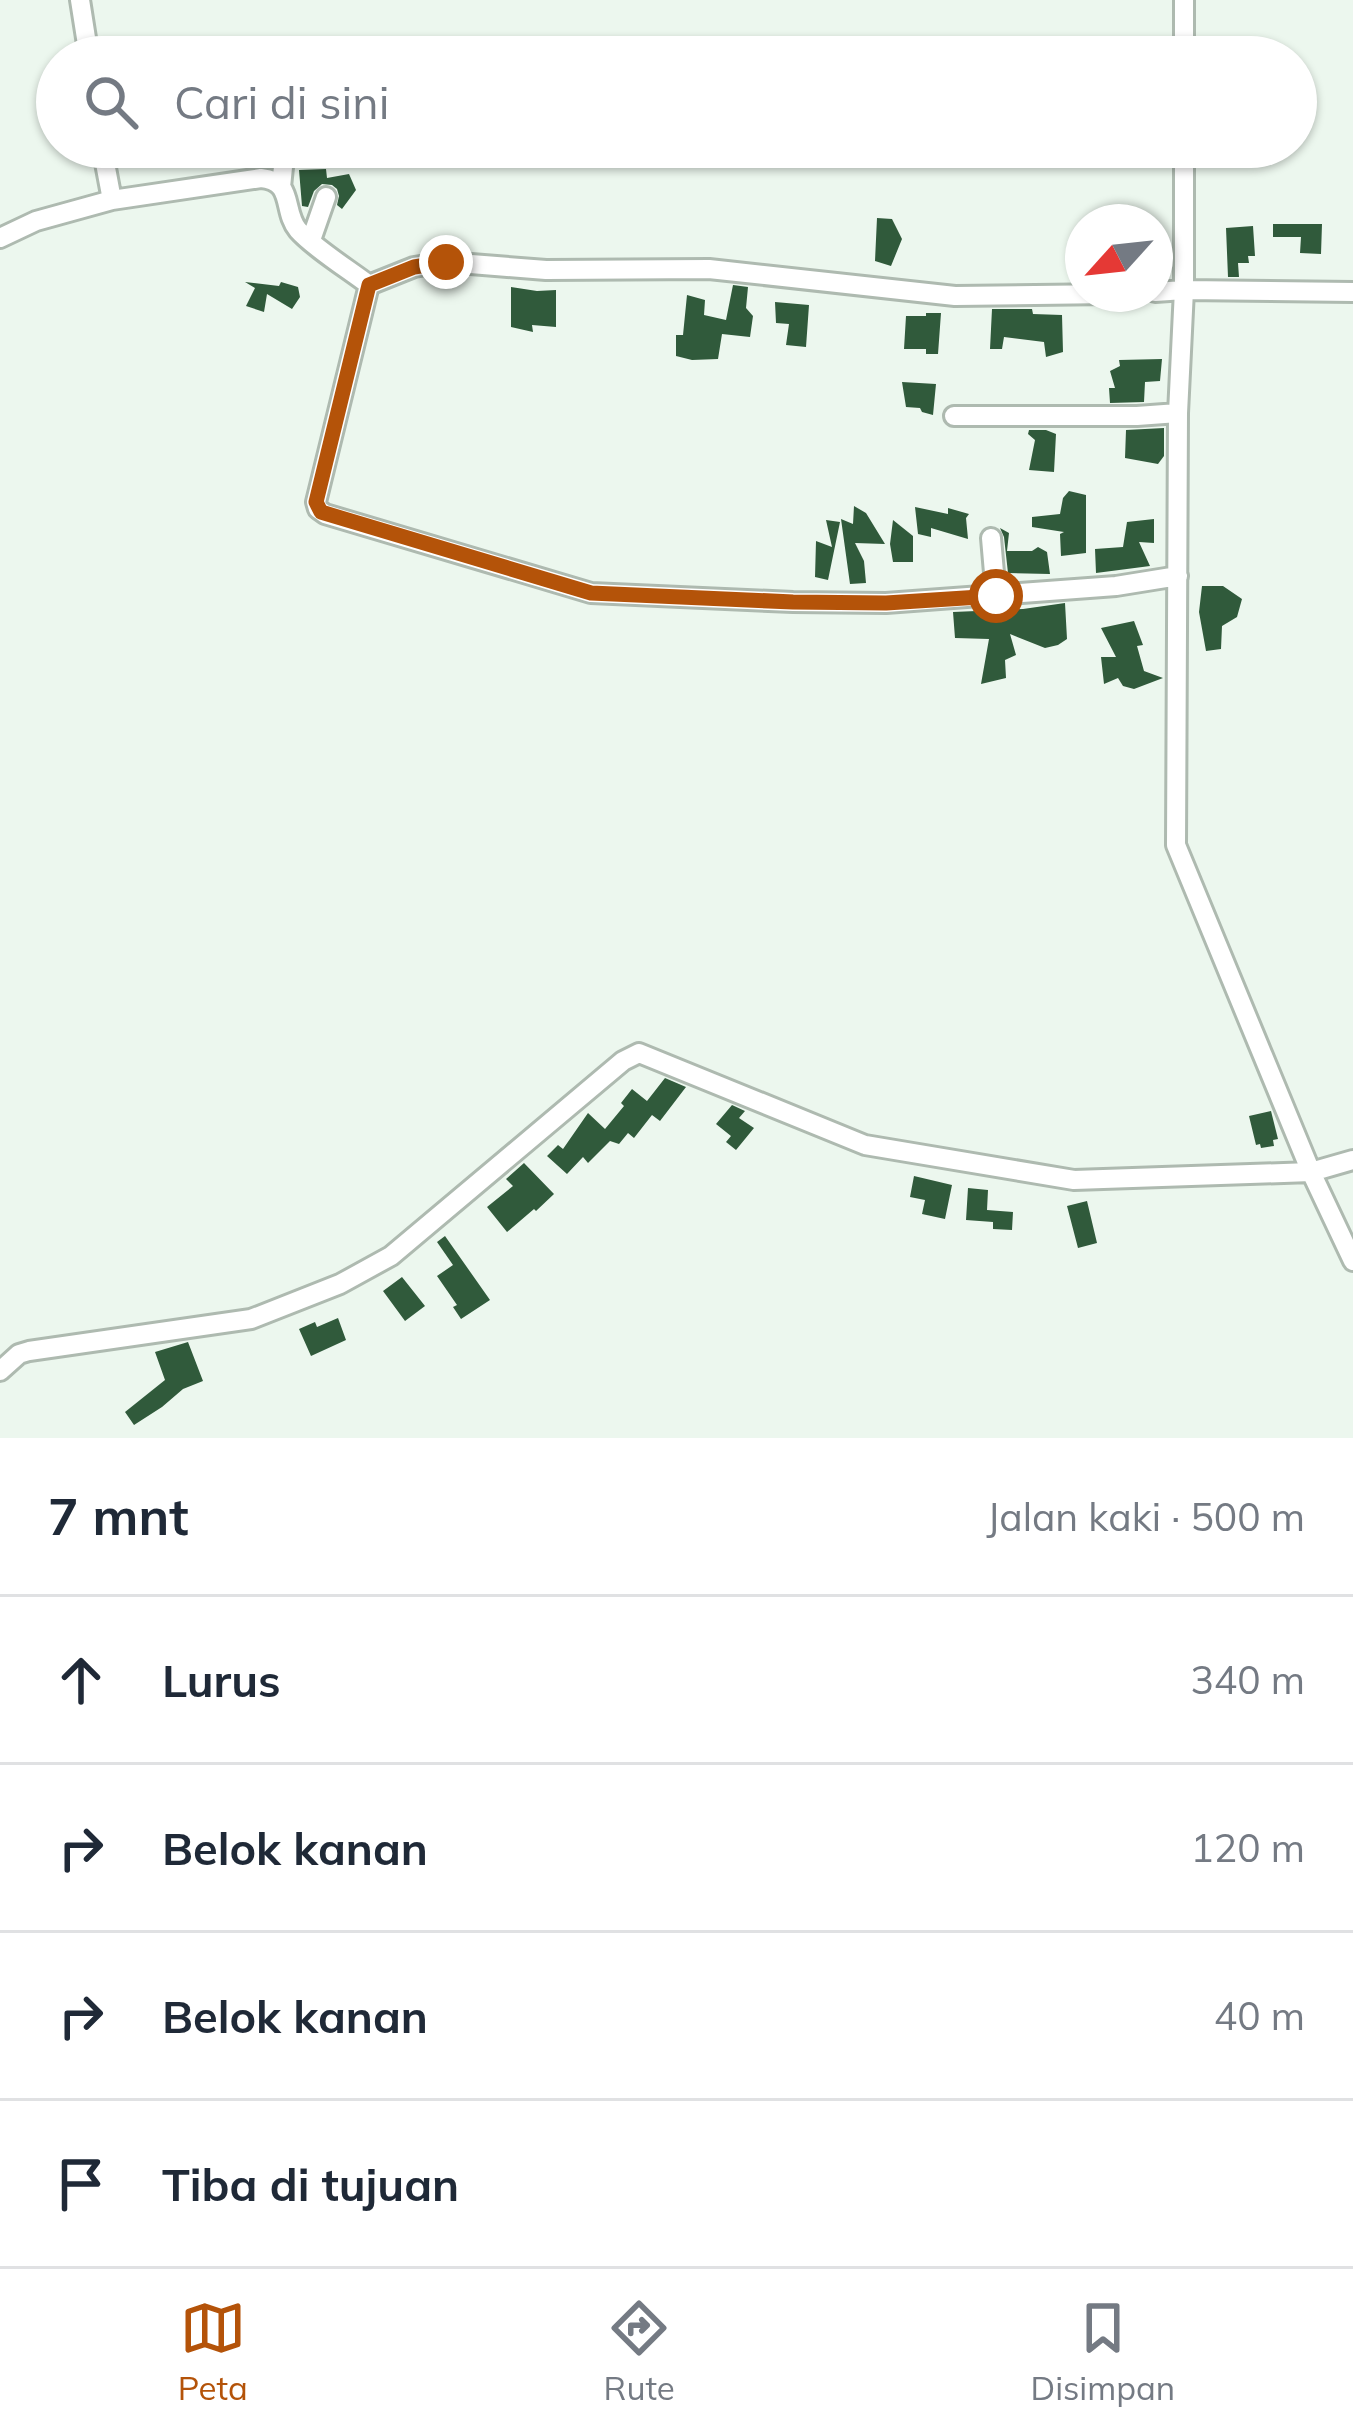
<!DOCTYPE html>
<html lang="id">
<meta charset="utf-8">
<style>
body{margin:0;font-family:Mulish,sans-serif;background:#f2f2f3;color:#1f2937}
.compass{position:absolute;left:1065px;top:204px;width:108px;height:108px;border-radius:50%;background:#fff;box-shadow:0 3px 9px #0004;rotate:243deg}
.stop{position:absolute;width:36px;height:36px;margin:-27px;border:9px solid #b45309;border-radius:50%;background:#fff}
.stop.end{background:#b45309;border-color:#fff;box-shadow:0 3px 12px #0008}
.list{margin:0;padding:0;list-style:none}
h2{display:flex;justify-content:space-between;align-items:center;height:156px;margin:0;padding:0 48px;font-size:51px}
h2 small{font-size:39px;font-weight:400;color:#747a83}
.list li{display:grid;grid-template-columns:78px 1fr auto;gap:36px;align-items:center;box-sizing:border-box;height:168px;padding:0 48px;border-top:3px solid #e0e1e3}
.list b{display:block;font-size:45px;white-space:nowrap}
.list em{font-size:39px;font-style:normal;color:#747a83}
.icon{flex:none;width:66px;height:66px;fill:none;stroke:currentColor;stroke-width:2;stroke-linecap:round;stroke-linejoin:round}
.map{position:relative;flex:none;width:1353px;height:1438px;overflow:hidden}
.search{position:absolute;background:#fff;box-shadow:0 3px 9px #0004;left:36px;right:36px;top:36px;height:132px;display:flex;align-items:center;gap:30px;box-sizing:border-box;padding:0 42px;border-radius:66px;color:#747a83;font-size:45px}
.sheet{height:828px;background:#fff}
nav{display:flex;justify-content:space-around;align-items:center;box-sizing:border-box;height:168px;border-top:3px solid #e0e1e3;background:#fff;font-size:33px;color:#747a83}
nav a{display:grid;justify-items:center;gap:6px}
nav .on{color:#b45309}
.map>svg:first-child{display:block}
.building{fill:#305a3b}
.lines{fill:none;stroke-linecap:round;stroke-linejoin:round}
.minor-casing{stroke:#aebab0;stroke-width:24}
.minor{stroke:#fff;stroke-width:18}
.route{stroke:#b45309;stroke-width:15}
</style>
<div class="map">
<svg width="1353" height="1438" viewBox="0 0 1353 1438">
<rect width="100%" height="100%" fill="#ecf7ee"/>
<path class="building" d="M326,169L327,178L349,174L356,190L342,209L337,205L339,196L337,189L332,185L322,184L314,191L308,207L302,206L299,170Z
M877,218L892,219L902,239L891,266L875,261Z
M1273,224H1322L1321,254L1300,253L1301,237H1273Z
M1253,226L1255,256H1248L1249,263H1238L1239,277H1228L1226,228Z
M245,282L279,286L281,282L298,287L300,297L292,309L267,294L264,312L246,306L255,288Z
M733,285L748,287L746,308L753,316L750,337L722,334L718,359L692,360L676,356V335H683L687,295L705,300L704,315L726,320Z
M511,287L537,291L556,290V327L532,325L533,332L511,327Z
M775,302L809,305L806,347L786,345L789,324L776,323Z
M992,309H1032L1033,314L1062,315L1063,352L1046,357L1044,342L1004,337L1002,349H990Z
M926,313H941L938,354H926V349H904L906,316H926Z
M1162,359L1160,381L1145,382L1144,402L1110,403L1109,388H1115L1110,371L1120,366L1119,360Z
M902,382L936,384L933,415L922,412L920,408L906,407Z
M1164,428V456L1158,464L1125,458L1126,430Z
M1029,430H1046L1056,434L1054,472L1029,470L1035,440L1028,434Z
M1069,491L1086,495V553L1061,556L1060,534L1064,532L1032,527V517L1060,514L1063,498Z
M854,506L866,513L885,544L855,543L864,561L866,583L850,584L841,519L853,524Z
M915,507L948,514V508L969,514L966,518L968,539L931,528V537L918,534Z
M1154,519V543L1139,542L1150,566L1096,573L1095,549L1123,547L1127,522Z
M826,520L840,522L828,580L815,577L816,541L832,547Z
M893,520L913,536V562H893L890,544Z
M1000,528L1009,533L1007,551H1032L1038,547L1047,552L1050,574L1008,573L1004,537Z
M1202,586H1223L1242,599L1237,617L1222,626L1221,649L1206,651L1199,612Z
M1065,603L1067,639L1058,645L1045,648L1010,634L1016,655L1005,660L1006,678L981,684L989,639L955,638L953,612L1023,609Z
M1134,621L1143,645L1137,646L1144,671L1163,678L1134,689L1123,686L1118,678L1104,684L1101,657H1116L1101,628Z
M665,1078L686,1087L660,1121L652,1115L634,1138L628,1133L619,1144L610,1141L588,1163L583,1157L567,1174L547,1156L558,1145L563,1149L588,1113L605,1129L624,1106L621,1103L632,1089L647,1101Z
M732,1105L745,1111L739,1118L754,1128L736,1150L726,1142L731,1136L716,1124Z
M1271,1111L1278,1139L1273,1140L1274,1146L1261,1148L1260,1144L1256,1145L1249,1116Z
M524,1163L554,1194L536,1211L534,1209L507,1232L487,1207L513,1186L506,1179Z
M914,1176L952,1185L945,1219L922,1214L925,1200L910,1197Z
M968,1188L988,1190L987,1210L1013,1212L1012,1230L993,1229V1222L966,1220Z
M1087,1201L1097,1243L1078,1248L1067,1206Z
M445,1236L490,1300L461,1319L453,1307L457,1305L437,1276L453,1265L437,1242Z
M402,1277L425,1306L405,1321L383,1291Z
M338,1318L346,1340L311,1356L299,1329L315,1322L317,1327Z
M188,1342L203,1381L183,1389L162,1407L134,1425L125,1412L165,1380L155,1352Z"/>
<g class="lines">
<defs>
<path id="minor" d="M80,0L89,57
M1184,57V0
M102,147L112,200L261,178C295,181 282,211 298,230C314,248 348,269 369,285L414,267L446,262L546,270L709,269L955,296L1112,294
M1184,147V290L1178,413L1176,845L1311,1172L1353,1261
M281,187L285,147
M0,238L36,221L112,200
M311,240L326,197
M369,285L316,502L318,509L325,514L591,593L793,602L886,603L1116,586L1178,576
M1155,292L1184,290L1353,292
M954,416H1137L1178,413
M991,538L996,596
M0,1371L19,1354L29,1351L251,1319L340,1284L391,1256L623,1061L639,1053L865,1145L1074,1180L1311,1172L1353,1160"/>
</defs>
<use href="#minor" class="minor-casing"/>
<use href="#minor" class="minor"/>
</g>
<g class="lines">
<path class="route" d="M446,262L414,267L369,285L316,502L321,512L591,593L793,602L886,603L996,596"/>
</g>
</svg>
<svg class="compass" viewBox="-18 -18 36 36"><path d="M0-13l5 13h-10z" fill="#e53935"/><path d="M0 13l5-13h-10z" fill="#747a83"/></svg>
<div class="stop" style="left:996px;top:596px"></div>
<div class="stop end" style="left:446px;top:262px"></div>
<div class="search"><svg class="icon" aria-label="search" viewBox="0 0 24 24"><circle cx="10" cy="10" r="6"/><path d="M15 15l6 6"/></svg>Cari di sini</div>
</div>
<section class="sheet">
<h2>7 mnt<small>Jalan kaki · 500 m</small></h2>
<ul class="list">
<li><svg class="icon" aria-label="ahead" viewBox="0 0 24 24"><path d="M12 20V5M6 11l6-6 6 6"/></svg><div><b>Lurus</b></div><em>340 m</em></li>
<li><svg class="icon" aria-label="right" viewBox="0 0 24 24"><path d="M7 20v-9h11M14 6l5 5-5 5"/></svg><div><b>Belok kanan</b></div><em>120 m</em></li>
<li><svg class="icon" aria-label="right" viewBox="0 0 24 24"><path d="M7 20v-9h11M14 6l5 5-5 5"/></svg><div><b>Belok kanan</b></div><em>40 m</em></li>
<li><svg class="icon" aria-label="arrive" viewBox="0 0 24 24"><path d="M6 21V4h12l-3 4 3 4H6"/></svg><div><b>Tiba di tujuan</b></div></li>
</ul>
</section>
<nav>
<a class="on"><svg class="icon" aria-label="map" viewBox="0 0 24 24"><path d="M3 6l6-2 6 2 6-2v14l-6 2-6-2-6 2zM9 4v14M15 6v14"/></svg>Peta</a>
<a><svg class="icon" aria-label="directions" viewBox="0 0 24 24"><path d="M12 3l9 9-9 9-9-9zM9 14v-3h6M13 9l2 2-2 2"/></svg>Rute</a>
<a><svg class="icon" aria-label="saved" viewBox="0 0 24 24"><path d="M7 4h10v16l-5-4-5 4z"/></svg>Disimpan</a>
</nav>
